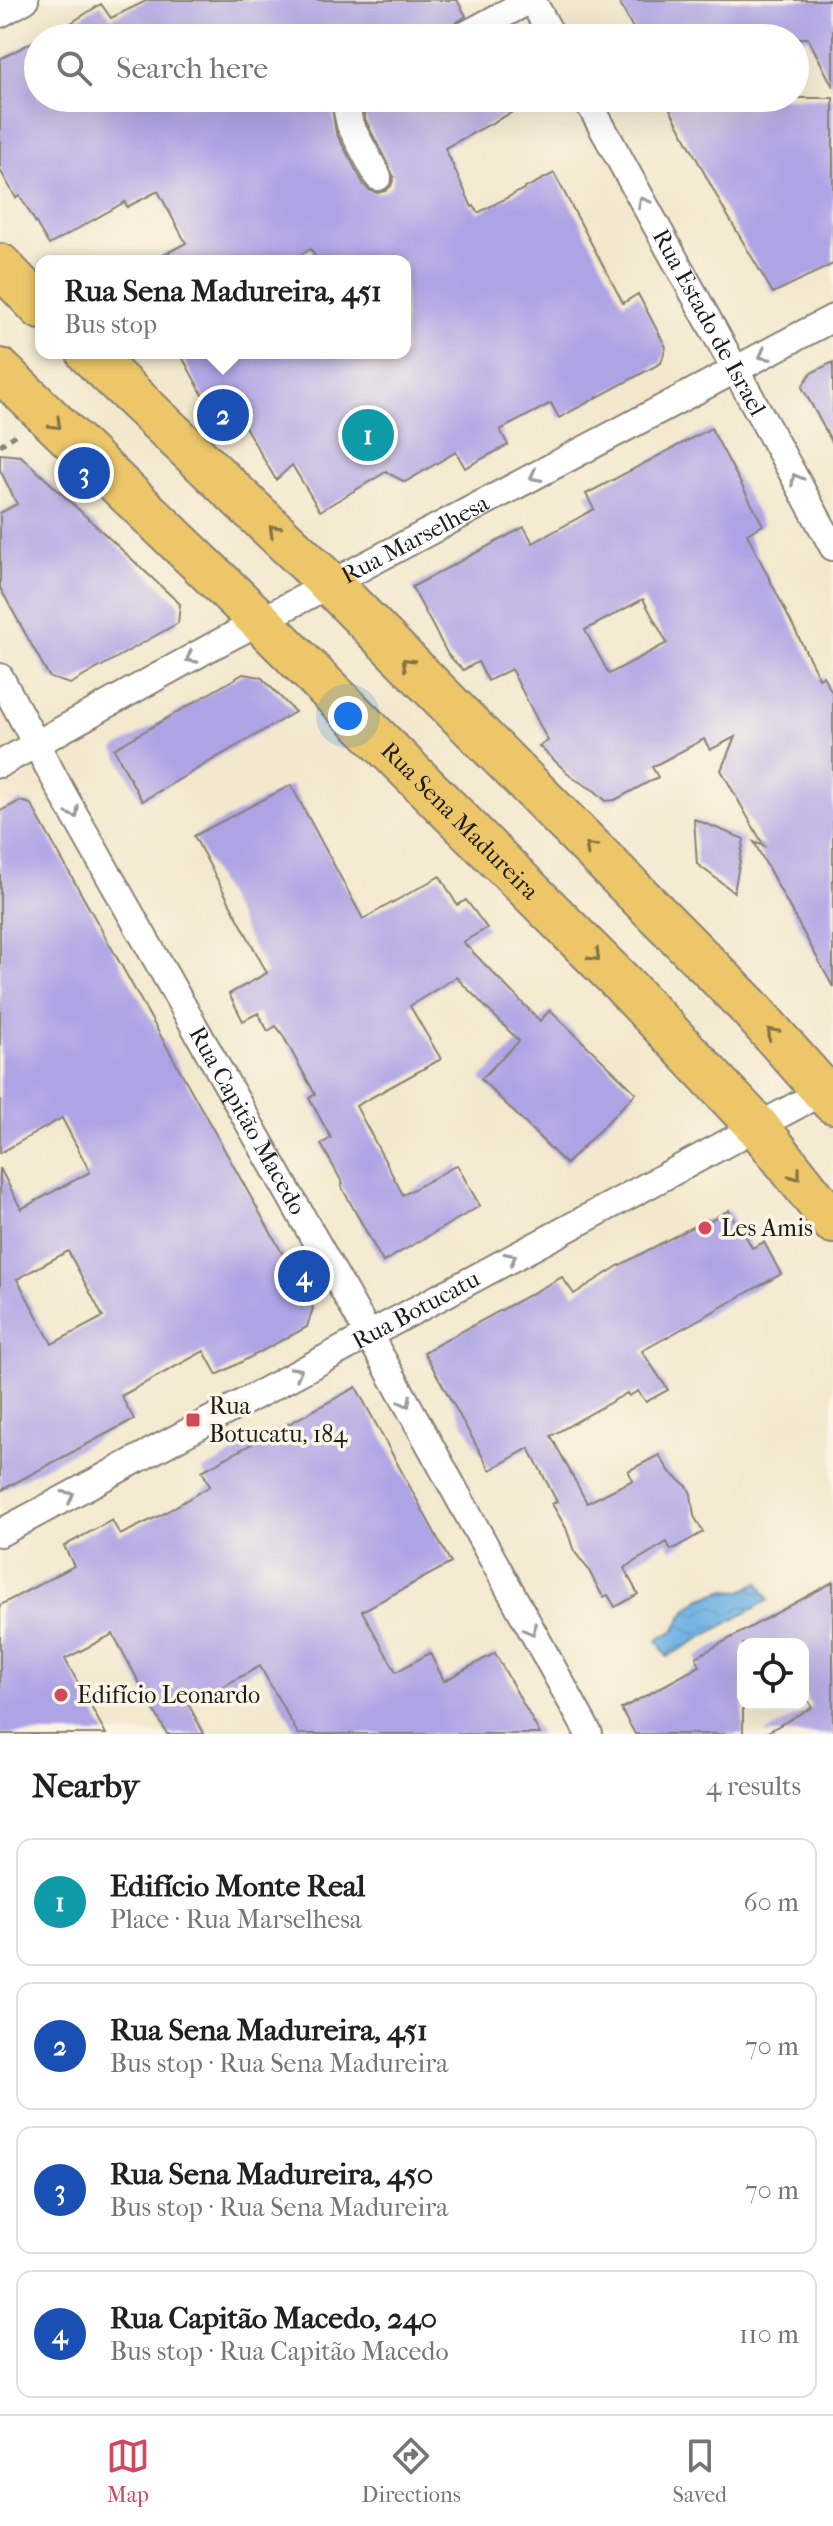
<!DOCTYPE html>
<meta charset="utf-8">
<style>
body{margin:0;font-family:"IM FELL French Canon",serif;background:#f6f6f6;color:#202124}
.controls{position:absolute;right:24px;bottom:24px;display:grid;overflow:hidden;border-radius:16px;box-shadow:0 8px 32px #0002}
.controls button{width:72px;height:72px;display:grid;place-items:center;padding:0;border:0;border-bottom:2px solid #e0e0e0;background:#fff;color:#202124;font:40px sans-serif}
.you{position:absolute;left:348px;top:716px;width:28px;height:28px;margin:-20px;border:6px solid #fff;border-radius:50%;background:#1a73e8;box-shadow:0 0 0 12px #1a73e833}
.badge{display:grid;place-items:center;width:52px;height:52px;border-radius:50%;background:#d1495b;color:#fff;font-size:26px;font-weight:700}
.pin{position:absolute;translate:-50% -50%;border:4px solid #fff;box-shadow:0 2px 8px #0006}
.popup{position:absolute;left:35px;top:255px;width:376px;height:104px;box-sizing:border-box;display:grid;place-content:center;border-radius:16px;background:#fff;filter:drop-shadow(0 2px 6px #0005);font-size:26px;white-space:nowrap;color:#757577}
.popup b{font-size:30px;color:#202124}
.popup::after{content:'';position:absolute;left:50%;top:100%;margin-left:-16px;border:16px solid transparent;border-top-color:#fff}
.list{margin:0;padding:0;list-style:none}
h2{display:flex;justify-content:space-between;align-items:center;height:104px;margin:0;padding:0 32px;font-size:34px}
h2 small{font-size:26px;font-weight:400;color:#757577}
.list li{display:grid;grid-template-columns:52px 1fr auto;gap:24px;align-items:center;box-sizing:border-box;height:128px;margin:0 16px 16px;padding:0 16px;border:2px solid #e0e0e0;border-radius:16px}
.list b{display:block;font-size:30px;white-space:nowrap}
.list p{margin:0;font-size:26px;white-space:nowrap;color:#757577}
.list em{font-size:26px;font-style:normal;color:#757577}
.icon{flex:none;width:44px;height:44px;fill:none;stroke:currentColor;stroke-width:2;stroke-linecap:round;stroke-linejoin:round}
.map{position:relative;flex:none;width:833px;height:1734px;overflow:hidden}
.search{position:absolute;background:#fff;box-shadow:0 8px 32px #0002;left:24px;right:24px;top:24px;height:88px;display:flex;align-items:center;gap:20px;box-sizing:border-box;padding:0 28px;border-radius:44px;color:#757577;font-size:30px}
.sheet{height:680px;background:#fff}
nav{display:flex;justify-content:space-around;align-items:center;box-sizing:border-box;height:112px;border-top:2px solid #e0e0e0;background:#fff;font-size:22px;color:#757577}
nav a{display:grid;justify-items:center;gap:4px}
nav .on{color:#d1495b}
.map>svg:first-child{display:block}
.water{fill:url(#water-waves);stroke:#466780;stroke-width:2}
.building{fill:#ada3e5;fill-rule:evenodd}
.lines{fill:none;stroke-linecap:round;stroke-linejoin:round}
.minor-casing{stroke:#888274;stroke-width:30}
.primary-casing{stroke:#888274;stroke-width:46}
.path{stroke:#888274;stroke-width:5;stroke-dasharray:6 6;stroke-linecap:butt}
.minor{stroke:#fff;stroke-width:26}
.primary{stroke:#ecc669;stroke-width:42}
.oneway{stroke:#999}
.oneway2{stroke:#847142}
.poi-dot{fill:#d1495b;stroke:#fcf5e5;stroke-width:3}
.labels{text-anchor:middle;stroke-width:7;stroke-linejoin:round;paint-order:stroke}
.street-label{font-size:24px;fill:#1c1c1c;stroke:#fcf5e5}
.poi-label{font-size:24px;fill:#1c1c1c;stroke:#fcf5e5;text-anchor:start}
</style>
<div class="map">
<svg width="833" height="1734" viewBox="0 0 833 1734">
<defs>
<pattern id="water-waves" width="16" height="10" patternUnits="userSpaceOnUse" patternTransform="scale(2)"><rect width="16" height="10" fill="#6fb2e4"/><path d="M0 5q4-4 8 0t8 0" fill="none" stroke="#6098c3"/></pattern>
</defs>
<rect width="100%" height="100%" fill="#fcf5e5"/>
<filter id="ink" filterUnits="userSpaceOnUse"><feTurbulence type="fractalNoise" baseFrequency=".0125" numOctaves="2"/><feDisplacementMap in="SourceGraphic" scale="16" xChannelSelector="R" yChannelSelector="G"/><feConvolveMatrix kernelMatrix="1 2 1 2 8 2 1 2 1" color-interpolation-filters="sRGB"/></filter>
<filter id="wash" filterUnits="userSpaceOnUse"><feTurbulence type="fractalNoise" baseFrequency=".006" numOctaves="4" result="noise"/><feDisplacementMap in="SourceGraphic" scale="32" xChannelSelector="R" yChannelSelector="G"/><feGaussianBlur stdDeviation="1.8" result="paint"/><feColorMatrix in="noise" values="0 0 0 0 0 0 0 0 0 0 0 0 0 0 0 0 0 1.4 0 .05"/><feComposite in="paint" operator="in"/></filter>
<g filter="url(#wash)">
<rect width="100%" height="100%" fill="#f3e8cd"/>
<path class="water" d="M758,1582L769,1600L667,1657L657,1640L674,1630L688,1608L702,1598L726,1590L742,1591Z"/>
<g id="blocks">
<path class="building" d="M148,0H457L466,16L447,29L444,38H47L101,4L111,18Z
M618,0H833V87L808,38H646L643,33L637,36Z
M38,39V98H327L332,107L336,133L364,185L369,190L377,193L385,191L391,186L394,177L365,119L364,113L369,98H539L445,148L472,207L474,206L478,213L554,173L623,303L638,294L666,347L661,363L559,418L551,403L500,430L508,445L465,468L456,452L405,482L386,472L320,511L292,465L276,480L244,425L225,436L206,418L213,414L180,353H405V261H317L311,249L290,261H152L186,243L158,191L127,207L125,202L49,245L20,196L16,198L0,170V59Z
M664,98H833V264L773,293L722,206Z
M833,362V444L802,387L811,373Z
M711,428L763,525L747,534L819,678L823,676L833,694V987L754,842L764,846L721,770L735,737L710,750L704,739L652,767L658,777L615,800L606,801L595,791L573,778L539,746L548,741L511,669L488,681L478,662L463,670L448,655L412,587L524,527L533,543L594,509L586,494ZM643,599L667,643L609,674L585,630Z
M0,454L21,456L180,604L178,623L70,684L50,678L0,588V513L17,504L0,470Z
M243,674L261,677L295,712L142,801L114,749Z
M291,785L363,919L440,876L457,905L466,900L487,928L463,942L540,1021L550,1010L636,1093L566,1164L481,1079L519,1041L456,977L410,1006L441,1059L356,1106L403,1195L457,1165L480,1206L383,1262L341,1186L343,1184L321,1144L331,1138L309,1098L315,1094L282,1034L276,1026L268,1031L258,1013L243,1021L229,994L267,973L194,836Z
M20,801L31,804L313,1308L307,1327L217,1375L204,1351L121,1396L134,1419L0,1491V1168L21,1209L90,1172L62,1118L0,1153V811ZM68,1251L103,1317L52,1344L17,1279Z
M694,819L744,839L734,892L697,864Z
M729,1210L736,1225L739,1223L752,1248L764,1242L781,1274L642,1351L668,1390L646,1402L638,1391L629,1396L627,1393L551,1436L587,1503L633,1480L628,1471L659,1455L670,1472L688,1487L691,1494L694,1516L703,1532L671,1550L667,1542L624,1568L638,1594L615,1607L608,1595L603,1597L588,1569L574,1551L566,1528L552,1504L557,1502L529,1448L490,1470L424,1352L562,1277L574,1294L618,1266L707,1219L709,1221Z
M356,1387L451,1563L362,1611L396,1672L430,1653L444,1681L495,1653L540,1734H298L260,1666L189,1705L204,1734H167L113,1634L65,1659L106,1734H0V1605L74,1566L64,1546L112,1520L120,1535L161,1515L210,1486L202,1471Z
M833,1582V1734H764L812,1707L803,1691V1644H743V1734H635L621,1709L700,1666L696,1657Z"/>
</g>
</g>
<g filter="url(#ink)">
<use href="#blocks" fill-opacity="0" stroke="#888274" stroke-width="2"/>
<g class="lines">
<defs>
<g id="minor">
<path d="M532,0L553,38"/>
<path d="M0,14L25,0"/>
<path d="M460,38L530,0"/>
<path d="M353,98L347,111L350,125L378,177"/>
<path id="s1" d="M586,98L833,547"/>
<path id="s2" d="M0,677L64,796L384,1362L589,1734"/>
<path id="s3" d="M0,764L211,647L833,318"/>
<path id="s4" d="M0,1533L833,1086"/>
</g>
<g id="primary">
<path d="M0,265L41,308"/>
<path d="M88,353L330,584L748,1006L833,1102"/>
<path id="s5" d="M0,370L260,621L624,985L758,1127L833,1222"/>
</g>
</defs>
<use href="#minor" class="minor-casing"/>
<use href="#primary" class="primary-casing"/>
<path class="path" d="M0,445L16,435"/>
<use href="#minor" class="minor"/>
<use href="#primary" class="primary"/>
</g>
<defs><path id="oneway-chevron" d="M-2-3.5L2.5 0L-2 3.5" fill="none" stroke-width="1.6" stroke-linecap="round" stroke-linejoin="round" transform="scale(2)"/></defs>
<g class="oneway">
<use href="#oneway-chevron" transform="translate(643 202) rotate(-119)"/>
<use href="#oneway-chevron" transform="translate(764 355) rotate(152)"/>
<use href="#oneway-chevron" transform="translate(535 476) rotate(152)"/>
<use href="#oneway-chevron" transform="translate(796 479) rotate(-119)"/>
<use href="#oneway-chevron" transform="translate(191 658) rotate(151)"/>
<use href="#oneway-chevron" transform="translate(74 813) rotate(61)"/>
<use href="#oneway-chevron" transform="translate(511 1258) rotate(-28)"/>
<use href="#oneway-chevron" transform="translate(297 1372) rotate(-29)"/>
<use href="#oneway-chevron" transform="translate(406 1402) rotate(61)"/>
<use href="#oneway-chevron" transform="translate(69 1496) rotate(-28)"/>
<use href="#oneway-chevron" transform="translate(531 1630) rotate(61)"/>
</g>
<g class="oneway2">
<use href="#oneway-chevron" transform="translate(56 424) rotate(44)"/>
<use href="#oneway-chevron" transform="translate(274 530) rotate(-136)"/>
<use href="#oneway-chevron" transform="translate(407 663) rotate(-135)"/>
<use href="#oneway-chevron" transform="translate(590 848) rotate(-135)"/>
<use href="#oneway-chevron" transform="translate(595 956) rotate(45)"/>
<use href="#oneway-chevron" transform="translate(772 1033) rotate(-132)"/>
<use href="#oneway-chevron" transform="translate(796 1175) rotate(52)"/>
</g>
</g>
<g class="poi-dot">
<circle cx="705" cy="1228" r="8"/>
<rect x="185" y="1412" width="16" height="16" rx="4"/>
<circle cx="61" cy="1695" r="8"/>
</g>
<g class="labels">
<g class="street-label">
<text dy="8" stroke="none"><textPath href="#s1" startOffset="256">Rua Estado de Israel</textPath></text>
<text dy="8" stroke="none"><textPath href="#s3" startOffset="472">Rua Marselhesa</textPath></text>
<text dy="8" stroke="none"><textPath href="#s5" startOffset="644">Rua Sena Madureira</textPath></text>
<text dy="8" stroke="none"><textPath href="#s2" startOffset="508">Rua Capitão Macedo</textPath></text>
<text dy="8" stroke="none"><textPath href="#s4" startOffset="472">Rua Botucatu</textPath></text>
</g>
<g class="poi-label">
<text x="721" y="1236">Les Amis</text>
<text x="209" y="1414">Rua<tspan x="209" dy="28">Botucatu, 184</tspan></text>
<text x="77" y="1703">Edifício Leonardo</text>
</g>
</g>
</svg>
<div class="controls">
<button><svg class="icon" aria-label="locate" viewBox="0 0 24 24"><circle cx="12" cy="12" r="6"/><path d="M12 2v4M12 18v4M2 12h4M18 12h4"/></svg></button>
</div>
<div class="you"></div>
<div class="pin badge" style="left:368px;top:435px;background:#0f9aa8">1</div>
<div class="pin badge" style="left:223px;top:415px;background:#1a4fb4">2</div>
<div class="popup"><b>Rua Sena Madureira, 451</b>Bus stop</div>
<div class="pin badge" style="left:84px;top:473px;background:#1a4fb4">3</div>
<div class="pin badge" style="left:304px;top:1276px;background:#1a4fb4">4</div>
<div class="search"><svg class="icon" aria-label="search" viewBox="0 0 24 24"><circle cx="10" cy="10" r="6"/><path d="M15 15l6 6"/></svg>Search here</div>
</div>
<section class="sheet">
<h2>Nearby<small>4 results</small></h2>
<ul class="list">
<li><span class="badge" style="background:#0f9aa8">1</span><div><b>Edifício Monte Real</b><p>Place · Rua Marselhesa</p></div><em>60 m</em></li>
<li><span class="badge" style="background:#1a4fb4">2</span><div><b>Rua Sena Madureira, 451</b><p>Bus stop · Rua Sena Madureira</p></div><em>70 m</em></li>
<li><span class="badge" style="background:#1a4fb4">3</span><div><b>Rua Sena Madureira, 450</b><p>Bus stop · Rua Sena Madureira</p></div><em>70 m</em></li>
<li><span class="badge" style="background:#1a4fb4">4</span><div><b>Rua Capitão Macedo, 240</b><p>Bus stop · Rua Capitão Macedo</p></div><em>110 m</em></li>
</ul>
</section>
<nav>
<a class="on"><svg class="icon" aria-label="map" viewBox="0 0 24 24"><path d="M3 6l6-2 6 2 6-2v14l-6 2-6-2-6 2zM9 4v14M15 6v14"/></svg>Map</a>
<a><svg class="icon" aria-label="directions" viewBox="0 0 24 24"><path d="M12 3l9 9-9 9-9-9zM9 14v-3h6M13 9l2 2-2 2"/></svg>Directions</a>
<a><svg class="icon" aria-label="saved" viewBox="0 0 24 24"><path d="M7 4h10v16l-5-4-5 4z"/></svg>Saved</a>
</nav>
